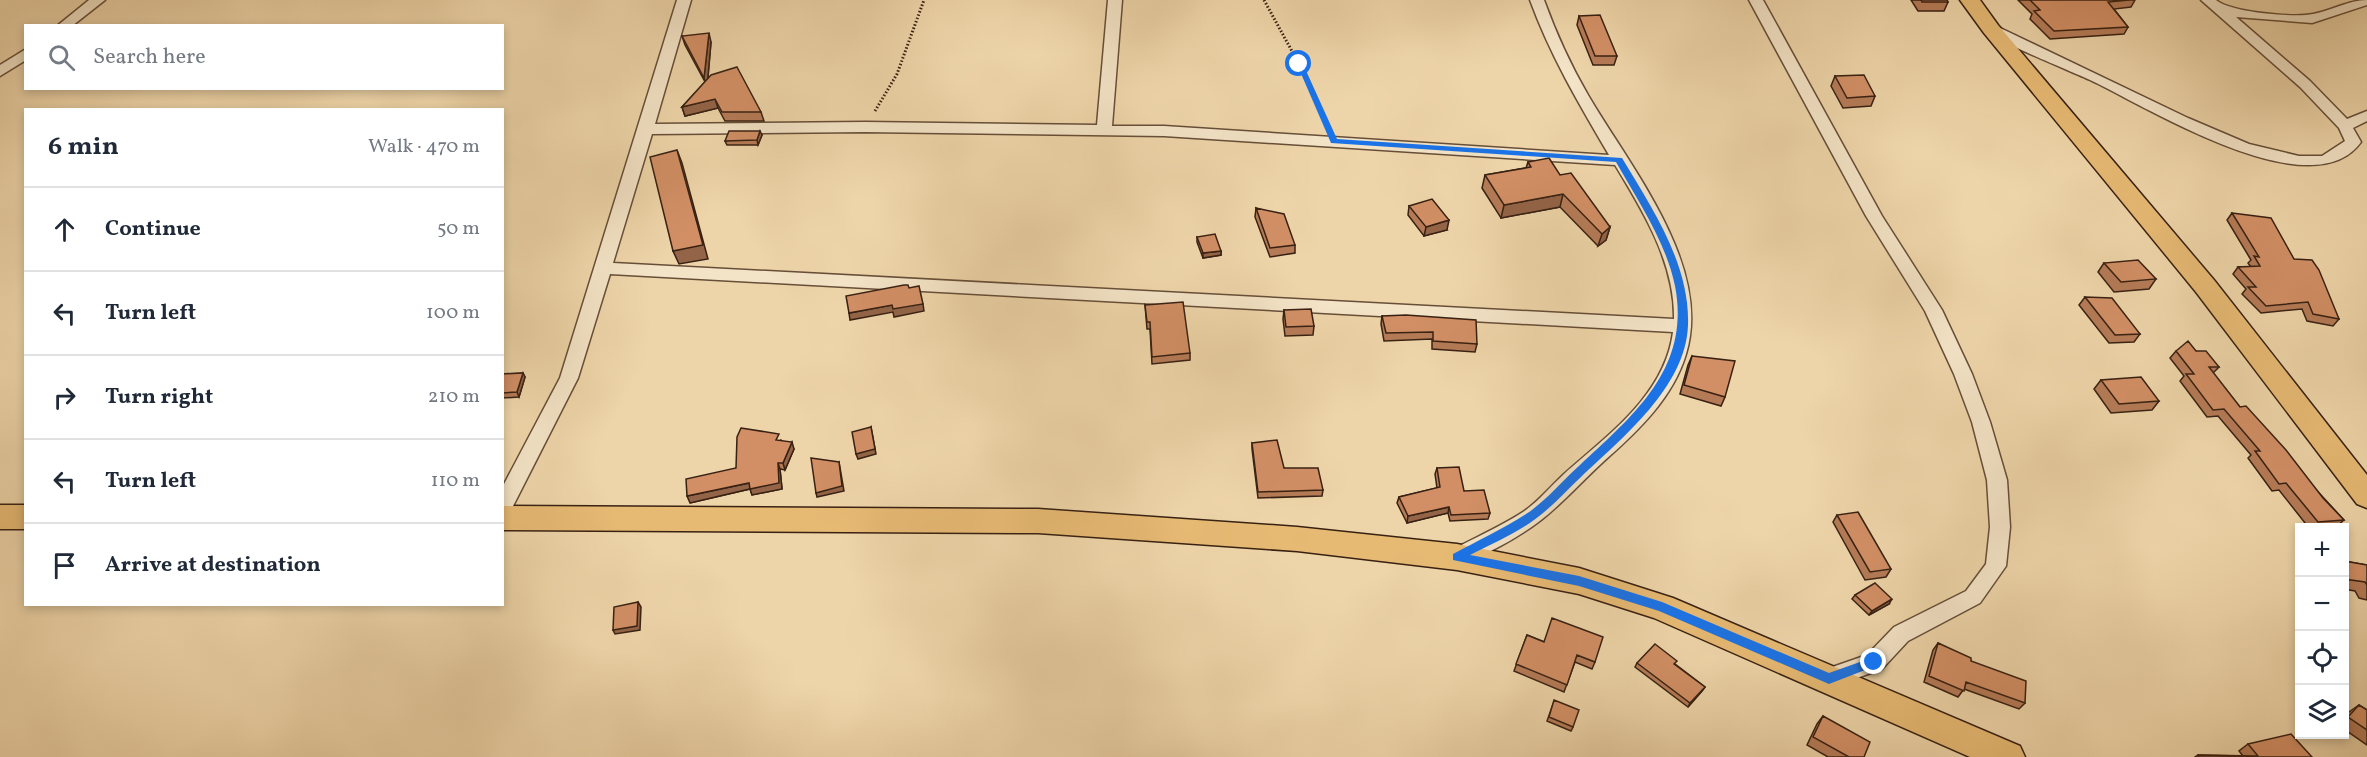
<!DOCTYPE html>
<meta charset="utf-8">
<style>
body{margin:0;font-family:Vollkorn,serif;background:#f2f2f3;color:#1f2937}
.controls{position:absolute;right:18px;bottom:18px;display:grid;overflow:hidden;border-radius:0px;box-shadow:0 3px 9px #0003}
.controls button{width:54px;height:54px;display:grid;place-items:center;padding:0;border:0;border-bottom:2px solid #e0e1e3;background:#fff;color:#1f2937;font:30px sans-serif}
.stop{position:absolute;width:18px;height:18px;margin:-14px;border:4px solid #1a73e8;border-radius:50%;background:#fff}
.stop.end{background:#1a73e8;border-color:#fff;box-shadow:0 2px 6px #0008}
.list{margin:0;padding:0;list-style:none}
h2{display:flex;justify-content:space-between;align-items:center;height:78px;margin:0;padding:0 24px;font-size:26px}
h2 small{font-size:20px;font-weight:400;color:#747a83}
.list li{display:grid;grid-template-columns:39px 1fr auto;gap:18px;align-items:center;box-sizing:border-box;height:84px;padding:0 24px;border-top:2px solid #e0e1e3}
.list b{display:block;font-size:22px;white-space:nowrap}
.list em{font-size:20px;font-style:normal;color:#747a83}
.icon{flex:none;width:33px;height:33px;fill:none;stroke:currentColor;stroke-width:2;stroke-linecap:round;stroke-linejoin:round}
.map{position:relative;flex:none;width:2367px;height:757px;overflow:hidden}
.search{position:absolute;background:#fff;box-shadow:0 3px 9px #0003;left:24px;top:24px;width:480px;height:66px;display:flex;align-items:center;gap:15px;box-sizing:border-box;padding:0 21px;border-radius:0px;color:#747a83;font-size:22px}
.panel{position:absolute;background:#fff;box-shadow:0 3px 9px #0003;left:24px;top:108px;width:480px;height:498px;border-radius:0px}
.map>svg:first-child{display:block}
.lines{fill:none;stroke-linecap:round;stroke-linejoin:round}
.street-casing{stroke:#664e38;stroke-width:3}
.primary-casing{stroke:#382113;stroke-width:3}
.path{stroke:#382113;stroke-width:3;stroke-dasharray:1.5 2;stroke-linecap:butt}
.street{fill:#f4e4c7;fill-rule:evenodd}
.primary{fill:#e7ba74;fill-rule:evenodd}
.wall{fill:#b57b57;stroke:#382113;stroke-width:1.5}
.shaded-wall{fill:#936447;stroke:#382113;stroke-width:1.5}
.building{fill:#d28f65;stroke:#382113;stroke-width:1.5}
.route{fill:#1a73e8}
</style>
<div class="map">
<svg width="2367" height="757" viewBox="0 0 2367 757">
<rect width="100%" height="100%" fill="#eed5a9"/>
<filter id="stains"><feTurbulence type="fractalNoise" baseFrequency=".00333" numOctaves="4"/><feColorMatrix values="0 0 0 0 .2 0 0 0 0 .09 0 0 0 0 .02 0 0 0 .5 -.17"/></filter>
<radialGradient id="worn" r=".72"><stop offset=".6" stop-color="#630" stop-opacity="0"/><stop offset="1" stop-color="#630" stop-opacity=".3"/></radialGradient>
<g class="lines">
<defs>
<path id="street" d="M89,0H105L72,26H57Z
M677,0H691L655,124L865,122L1097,125L1108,0H1122L1112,126H1164L1609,155C1579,104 1550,55 1530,0H1544C1556,33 1570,64 1588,95C1630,167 1713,266 1686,354C1673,398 1637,432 1604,461C1583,480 1563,503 1541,520C1519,537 1483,557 1457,565L1450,563L1447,557L1450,551C1474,538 1500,527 1523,512C1538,502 1550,487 1564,474C1608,435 1665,395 1673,332L610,274L578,378L509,514L502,516V488L560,378ZM865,132L1164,136L1615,165C1643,211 1675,263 1674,319L613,263L652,134Z
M1749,0H1763L1882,216L1942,310L1972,374L1990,422L2007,480L2010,527L2006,566L1980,603L1908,641L1882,669L1829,688L1821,685L1818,678L1821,671L1867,655L1894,627L1966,591L1986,564L1990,527L1987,480L1972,422L1954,374L1925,311L1866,216Z
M2201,0H2216C2229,12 2294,18 2313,14C2331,11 2348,0 2367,0V5L2312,23L2236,17L2310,81L2347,119L2367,111V121L2353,128L2361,142C2312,211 2146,106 2090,80C2071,71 1995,41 1984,29L1991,25L1996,26L2188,118L2249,144L2299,156H2322L2345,141L2339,128L2300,87Z
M26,49V60L0,76V65Z"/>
<path id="primary" d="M1960,0H1980L1998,25L2214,280L2367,475V508L2357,504L2196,292L1984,33Z
M0,505H26V529H0Z
M502,506L1038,509L1297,527L1457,544L1579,568L1673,598L2020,746L2025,757H1970L1654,618L1579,594L1457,570L1297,551L1038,533L502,530Z"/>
</defs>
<use href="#street" class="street-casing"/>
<use href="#primary" class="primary-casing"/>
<path class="path" d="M1264,0L1299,64L1327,127
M875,111L897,74L924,0"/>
<use href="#street" class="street"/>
<use href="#primary" class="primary"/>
</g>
<path class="wall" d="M1911,0H1947L1948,2L1944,11H1918Z
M2018,0H2135L2131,7L2114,9L2128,27L2124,34L2050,39L2030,19L2032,14Z
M1579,16L1617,56L1614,65H1593L1577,25Z
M682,36L711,42L708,78L761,112L764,121H725L718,108L685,116L682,107L705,82L685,45Z
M1835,76L1875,96L1871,106L1843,108L1831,86Z
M762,135L758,145H727L725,141Z
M1528,162L1560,175L1610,227L1606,240L1598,246L1560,207L1501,218L1482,188L1485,175L1526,168Z
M1409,206L1447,230L1424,236L1408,215Z
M1256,208L1295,245V253L1270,257L1255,217Z
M2232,213L2294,259L2339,319L2333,326L2307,321L2302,309L2261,313L2242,294L2246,289L2233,274L2238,267H2251L2248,263L2251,260L2227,220Z
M1197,237L1221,251V255L1203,258L1197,242Z
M2104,263L2156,279L2149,289L2114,292L2098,272Z
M2085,297L2140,334L2134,342L2109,343L2079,305Z
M1145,305L1190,353V360L1152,364L1150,329H1147Z
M1284,310L1314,326L1313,335L1285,336L1283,319Z
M1382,316L1477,344L1475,352L1432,349V339L1384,341L1381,324Z
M2176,351H2196L2219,367L2213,373L2240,407L2344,520L2336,527L2309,528L2279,490L2272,491L2248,458L2251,455L2218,416L2207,417L2180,381L2184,376L2170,358Z
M1692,356L1725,397L1721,406L1680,394L1688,365Z
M523,373L525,377L519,397L502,398V374Z
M2101,380L2159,401L2152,410L2111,413L2094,389Z
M781,440L794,449L785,470L780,469L782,489L752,495L750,489L690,503L736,468Z
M1252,443L1284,468L1323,490L1322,496L1258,498L1252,449Z
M1437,468L1490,513L1488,519L1450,521L1448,513L1407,523L1397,503L1399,497L1437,488L1435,474Z
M1837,515L1891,569L1886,577L1865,580L1833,522Z
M2344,561L2367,565V600L2359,598L2355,591L2344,589Z
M1855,595L1889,604L1869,615L1852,599Z
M1527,635L1595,662L1592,669L1575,662L1564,692L1514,671Z
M1938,643L1971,661L2025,703L2019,709L1964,689L1958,697L1924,682L1933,650Z
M1637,663L1675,664L1705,687L1702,691L1688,707L1635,667Z
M1553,704L1573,727L1571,731L1547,721Z
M2359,705L2367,710V745L2344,729V717L2349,712Z
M1823,716L1864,757H1828L1807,745L1817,724Z
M2248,744L2312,757H2195L2198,755L2243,756L2239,751Z"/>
<path class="shaded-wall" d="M709,33L711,42L707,87L704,78Z
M715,99L718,108L685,116L682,107Z
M760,131L762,135L758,145L757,140Z
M677,150L682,163L708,259L679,264L673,251Z
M1563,194L1560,207L1501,218L1504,205Z
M1449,220L1447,230L1424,236L1426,227Z
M1610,227L1606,240L1598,246L1602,234Z
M1221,251V255L1203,258V253Z
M923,304L924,311L894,317L893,312L850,320L849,313L892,305Z
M523,373L525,377L519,397L517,392Z
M871,427L876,454L858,459L856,454Z
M792,442L794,449L785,470L783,463Z
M839,462L844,491L817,497L816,493Z
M778,463L780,469L782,489L752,495L750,489L690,503L687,496L749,483Z
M1449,507L1448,513L1407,523L1408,516Z
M1892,599L1889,604L1869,615L1872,611Z
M638,602L641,607L640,630L615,634L613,630Z
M1705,687L1702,691L1688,707L1690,703Z"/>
<path class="building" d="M1921,0H1947L1948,2H1922Z
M2030,0H2129L2108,2L2128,27L2054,31L2034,11L2040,10Z
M1600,15L1617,56H1595L1579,16Z
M709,33L704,78L682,36Z
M737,67L761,112H722L715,99L682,107L711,75Z
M1864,75L1875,96L1847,98L1835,76Z
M729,131H760L757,140L725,141Z
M677,150L703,245L673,251L650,157Z
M1549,158L1560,175L1571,173L1610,227L1602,234L1563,194L1504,205L1485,175L1531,167L1528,162Z
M1432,199L1449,220L1426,227L1409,206Z
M1256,208L1284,214L1295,245L1270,248Z
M2232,213L2271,218L2294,259L2312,260L2319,270L2339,319L2313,314L2308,302L2266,306L2248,287H2256L2238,267L2260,266L2254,256L2259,257Z
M1215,234L1221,251L1203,253L1197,237Z
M2138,260L2156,279L2121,282L2104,263Z
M904,285H908L909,288L919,286L923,304L893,309L892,305L849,313L846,296Z
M2085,297L2112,298L2140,334L2115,335Z
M1183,302L1190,353L1152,357L1150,322H1147L1145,305Z
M1311,309L1314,326L1286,327L1284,310Z
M1406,315L1476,320L1477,344L1433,341V332L1386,333L1382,316Z
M2188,341L2196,351H2206L2219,367H2209L2240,407L2246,406L2286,450L2323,498L2344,520L2318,522L2286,483L2279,484L2255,451H2260L2224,409L2213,410L2186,374H2194L2176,351Z
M1692,356L1735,361L1725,397L1684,385Z
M523,373L517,392L502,393V374Z
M2141,377L2159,401L2119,404L2101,380Z
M871,427L875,449L856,454L852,432Z
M741,428L779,434L776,440L792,442L783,463H778L779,483L750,489L749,483L687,496L686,479L736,468L737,437Z
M1277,440L1284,468H1318L1323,490L1258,492L1252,443Z
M811,458L839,462L842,486L816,493Z
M1459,467L1464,491L1484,490L1490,513L1451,515L1449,507L1408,516L1399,497L1440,487L1437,468Z
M1858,512L1891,569L1870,572L1837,515Z
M2344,561L2367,565V585L2365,582L2344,579Z
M1875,583L1892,599L1872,611L1855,595Z
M638,602L637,626L613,630L614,607Z
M1552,618L1603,637L1595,662L1577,655L1567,685L1516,664L1527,635L1544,642Z
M1938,643L1971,658V661L2026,681L2025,703L1966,682L1964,691L1929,676Z
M1655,644L1677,661L1674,664L1705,687L1690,703L1637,663Z
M1554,700L1579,710L1573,727L1549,717Z
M2359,705L2367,710V730L2348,717Z
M1823,716L1870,742L1864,757H1849L1813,737Z
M2291,734L2312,757H2199L2198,755L2258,756L2248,744Z"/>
<path class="route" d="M1296,62L1303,64L1337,139L1622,158C1652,208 1690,264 1688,325C1686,387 1622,438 1581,477C1566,491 1551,508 1534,520C1515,534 1491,544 1470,555L1579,576L1662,602L1829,673L1874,657L1880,662L1878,665L1829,684L1659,611L1579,586L1453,560V554C1477,541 1503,529 1526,514C1545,502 1562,481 1580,465C1634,415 1691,368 1675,286C1666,242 1638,201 1616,162L1331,143Z"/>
<rect width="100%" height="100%" filter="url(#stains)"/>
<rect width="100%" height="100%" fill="url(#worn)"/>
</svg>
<div class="controls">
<button>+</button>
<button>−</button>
<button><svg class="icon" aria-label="locate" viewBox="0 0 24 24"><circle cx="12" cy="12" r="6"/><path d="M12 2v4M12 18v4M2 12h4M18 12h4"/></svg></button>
<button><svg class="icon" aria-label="layers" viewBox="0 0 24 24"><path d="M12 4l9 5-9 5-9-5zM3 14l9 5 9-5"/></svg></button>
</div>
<div class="stop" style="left:1299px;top:64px"></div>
<div class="stop end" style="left:1874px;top:662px"></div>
<div class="search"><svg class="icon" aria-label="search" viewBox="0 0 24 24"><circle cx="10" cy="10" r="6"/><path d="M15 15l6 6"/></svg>Search here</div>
<section class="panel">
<h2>6 min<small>Walk · 470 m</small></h2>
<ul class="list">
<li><svg class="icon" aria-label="ahead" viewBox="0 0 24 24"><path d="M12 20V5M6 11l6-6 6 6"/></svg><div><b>Continue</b></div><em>50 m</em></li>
<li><svg class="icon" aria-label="left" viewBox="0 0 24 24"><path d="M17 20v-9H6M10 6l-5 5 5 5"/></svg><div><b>Turn left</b></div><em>100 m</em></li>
<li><svg class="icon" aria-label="right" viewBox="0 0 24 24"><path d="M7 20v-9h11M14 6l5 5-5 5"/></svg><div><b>Turn right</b></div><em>210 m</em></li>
<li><svg class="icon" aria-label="left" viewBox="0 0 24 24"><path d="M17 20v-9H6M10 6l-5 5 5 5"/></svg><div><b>Turn left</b></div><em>110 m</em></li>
<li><svg class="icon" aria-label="arrive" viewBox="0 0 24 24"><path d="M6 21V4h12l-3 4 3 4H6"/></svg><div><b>Arrive at destination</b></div></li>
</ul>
</section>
</div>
